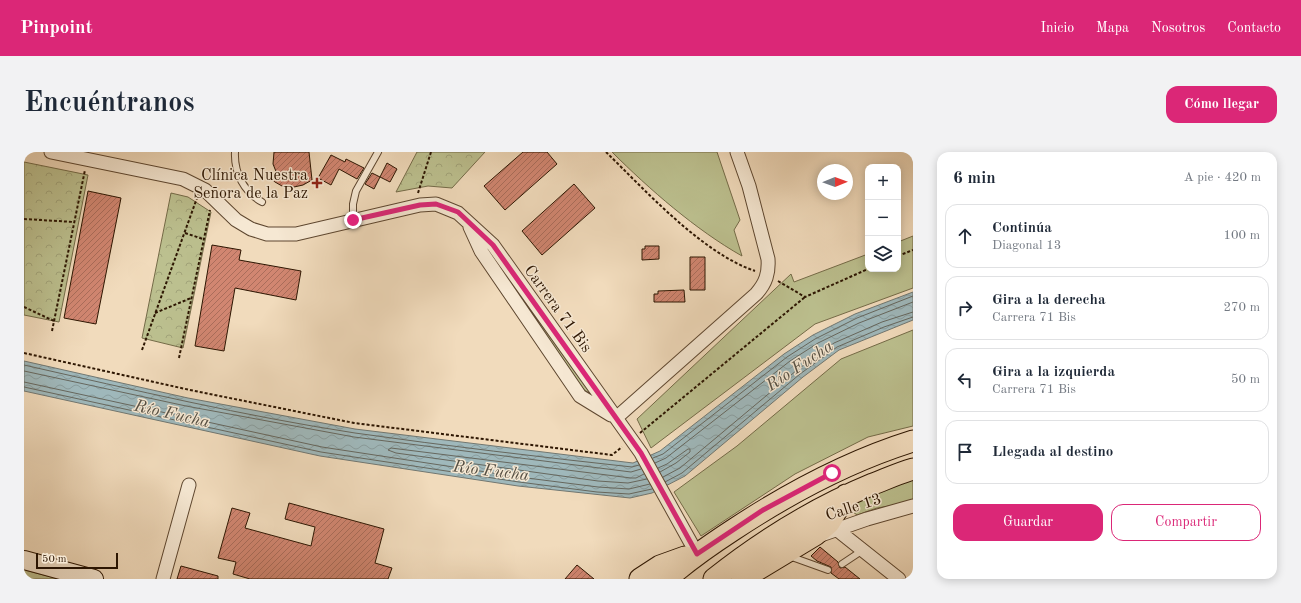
<!DOCTYPE html>
<html lang="es">
<meta charset="utf-8">
<style>
body{margin:0;font-family:"Old Standard TT",serif;background:#f2f2f3;color:#1f2937}
.controls{position:absolute;right:12px;top:12px;display:grid;overflow:hidden;border-radius:8px;box-shadow:0 2px 10px #0003}
.controls button{width:36px;height:36px;display:grid;place-items:center;padding:0;border:0;border-bottom:1px solid #e0e1e3;background:#fff;color:#1f2937;font:20px sans-serif}
.compass{position:absolute;left:793px;top:12px;width:36px;height:36px;border-radius:50%;background:#fff;box-shadow:0 2px 10px #0003;rotate:89deg}
.scale{position:absolute;left:12px;bottom:10px;width:82px;box-sizing:border-box;padding-left:4px;border:2px solid #2d1602;border-top:0;font-size:11px;line-height:14px;white-space:nowrap;color:#2d1602;-webkit-text-stroke:3px #f6e8d3;paint-order:stroke}
.stop{position:absolute;width:12px;height:12px;margin:-9px;border:3px solid #db2777;border-radius:50%;background:#fff}
.stop.end{background:#db2777;border-color:#fff;box-shadow:0 1px 4px #0008}
.list{margin:0;padding:0;list-style:none}
h2{display:flex;justify-content:space-between;align-items:center;height:52px;margin:0;padding:0 16px;font-size:17px}
h2 small{font-size:13px;font-weight:400;color:#747a83}
.list li{display:grid;grid-template-columns:26px 1fr auto;gap:12px;align-items:center;box-sizing:border-box;height:64px;margin:0 8px 8px;padding:0 8px;border:1px solid #e0e1e3;border-radius:12px}
.list b{display:block;font-size:15px;white-space:nowrap}
.list p{margin:0;font-size:13px;white-space:nowrap;color:#747a83}
.list em{font-size:13px;font-style:normal;color:#747a83}
.actions{display:flex;gap:8px;padding:12px 16px}
.actions a{flex:1;padding:9px 0;border:1px solid #db2777;border-radius:12px;text-align:center;font-size:14px;color:#db2777}
.actions .main{background:#db2777;color:#fff}
.icon{flex:none;width:22px;height:22px;fill:none;stroke:currentColor;stroke-width:2;stroke-linecap:round;stroke-linejoin:round}
.map{position:relative;flex:none;width:889px;height:427px;overflow:hidden;border-radius:12px}
header{display:flex;align-items:center;gap:24px;box-sizing:border-box;height:56px;padding:0 20px;background:#db2777;color:#fff}
header strong{font-size:19px}
nav{display:flex;gap:22px;margin-inline-start:auto;font-size:14px}
.intro{display:flex;align-items:center;justify-content:space-between;box-sizing:border-box;height:96px;padding:0 24px}
h1{margin:0;font-size:28px}
.button{padding:10px 18px;border-radius:12px;background:#db2777;color:#fff;font-size:14px;font-weight:700}
main{display:flex;gap:24px;padding:0 24px}
aside{flex:1;background:#fff;border-radius:12px;box-shadow:0 2px 10px #0003}
.map>svg:first-child{display:block}
.grass{fill:#bcc08f;stroke:#746b48}
.park{fill:url(#park-crowns);stroke:#746b48}
.water{fill:url(#water-waves);stroke:#717771}
.lines{fill:none;stroke-linecap:round;stroke-linejoin:round}
.shore{stroke:#66675e;stroke-width:1}
.building{fill:url(#building-hatch);stroke:#2d1602}
.service-casing{stroke:#5e4730;stroke-width:8}
.minor-casing{stroke:#5e4730;stroke-width:15}
.secondary-casing{stroke:#2d1602;stroke-width:20}
.primary-casing{stroke:#2d1602;stroke-width:23}
.path{stroke:#2d1602;stroke-width:2;stroke-dasharray:3 2;stroke-linecap:butt}
.service{stroke:#f6e8d3;stroke-width:6}
.minor{stroke:#f6e8d3;stroke-width:13}
.secondary{stroke:#f6e8d3;stroke-width:18}
.primary{stroke:#f1dbbc;stroke-width:21}
.route{stroke:#db2777;stroke-width:5}
.poi-dot{fill:#8f2418;stroke:#f6e8d3;stroke-width:1.5}
.labels{text-anchor:middle;stroke-width:3;stroke-linejoin:round;paint-order:stroke}
.poi-label{font-size:16px;fill:#2d1602;stroke:#f6e8d3;text-anchor:end}
.street-label{font-size:16px;fill:#2d1602;stroke:#f6e8d3}
.water-label{font-size:17px;font-style:italic;fill:#554f43;stroke:#f6e8d3}
</style>
<header>
<strong>Pinpoint</strong>
<nav><a>Inicio</a><a>Mapa</a><a>Nosotros</a><a>Contacto</a></nav>
</header>
<div class="intro"><h1>Encuéntranos</h1><a class="button">Cómo llegar</a></div>
<main>
<div class="map">
<svg width="889" height="427" viewBox="0 0 889 427">
<defs>
<pattern id="park-crowns" width="20" height="18" patternUnits="userSpaceOnUse"><rect width="20" height="18" fill="#bcc08f"/><path d="M2 6a3 3 0 1 1 6 0M12 15a3 3 0 1 1 6 0" fill="none" stroke="#a2a47a"/></pattern>
<pattern id="water-waves" width="16" height="10" patternUnits="userSpaceOnUse"><rect width="16" height="10" fill="#9fb8bb"/><path d="M0 5q4-4 8 0t8 0" fill="none" stroke="#899d9f"/></pattern>
<pattern id="building-hatch" width="6" height="6" patternUnits="userSpaceOnUse"><rect width="6" height="6" fill="#d18671"/><path d="M-1 1l2-2M0 6l6-6M5 7l2-2" fill="none" stroke="#aa6d5b"/></pattern>
</defs>
<rect width="100%" height="100%" fill="#f1dbbc"/>
<filter id="stains"><feTurbulence type="fractalNoise" baseFrequency=".005" numOctaves="4"/><feColorMatrix values="0 0 0 0 .2 0 0 0 0 .09 0 0 0 0 .02 0 0 0 .5 -.17"/></filter>
<radialGradient id="worn" r=".72"><stop offset=".6" stop-color="#630" stop-opacity="0"/><stop offset="1" stop-color="#630" stop-opacity=".3"/></radialGradient>
<path class="grass" d="M588,0H693L716,68L710,78L718,104C672,78 625,37 588,0Z
M889,84V136L791,172L627,296L613,267L767,122L770,130L844,102V117H874V90Z
M471,105L569,243L560,238L468,107Z
M889,178V274L844,285L771,322L677,384L650,340L713,294L817,207Z
M889,328V350L853,356L833,363L829,360C830,342 874,333 889,328Z
M0,418L35,427H0Z"/>
<path class="park" d="M393,0H461L428,36L404,34L372,40Z
M0,10L64,23L35,170L0,163Z
M147,41L164,45L187,60L159,196L118,186Z"/>
<path class="water" d="M889,140V168L815,198L779,225L661,324L628,341L606,346L494,334L296,304L0,239V209L164,246L331,277L609,311L636,299L760,202L789,183L831,162Z"/>
<g class="lines">
<path class="shore" d="M0,213C110,238 220,264 331,281C423,294 516,305 608,315L615,313
M0,219L162,254L330,285L607,320L617,317
M0,230L298,295L495,325L574,335L605,337L626,332
M0,235L297,300L495,330L573,340L605,342L628,337
M629,306L639,302L763,205L791,187L833,166L889,144
M631,311L642,306L766,209L794,191L835,171L889,150
M634,316L643,312L664,297H666V300L652,311L636,320
M620,322L612,326H607L367,296L364,298L372,301L574,329L604,331L623,327
M639,325L656,316L773,218L810,191L858,170L889,160
M641,330L658,321L776,222L813,195L860,175L889,165"/>
</g>
<path class="building" d="M250,0H285L288,28L279,33L270,35L258,34L251,30L246,26L253,22L249,12Z
M499,0H523L533,12L481,58L460,34Z
M307,3L321,10L322,7L340,16L333,27L315,17L307,33L294,26Z
M363,11L373,17L366,30L356,25Z
M348,21L356,25L350,37L341,32Z
M550,32L571,56L518,103L498,79Z
M64,39L97,46L72,172L40,166Z
M188,93L217,98L215,108L277,119L272,148L211,136L200,199L171,194Z
M621,94H635V107L618,108V97H621Z
M666,105H681V138H666Z
M660,138L661,150H630V142H634V139Z
M265,351L360,377L351,411L368,416L364,427H226L209,422L212,410L194,406L208,356L226,361L221,376L287,394L291,375L261,367Z
M796,395L814,410L816,416L821,415L836,427H815L807,421V415L793,409L787,404Z
M553,413L570,427H541Z
M157,414L194,424V427H153Z"/>
<g class="lines">
<defs>
<path id="service" d="M211,0C210,21 220,40 238,50
M329,68V52L332,39L354,0
M765,404L804,418
M818,412L839,398"/>
<path id="minor" d="M27,0L159,27L181,38L212,68L227,77L243,82H272L396,53L412,52L434,61L469,93L617,301L673,402
M446,75L457,99L556,244L587,263
M592,266L732,142C742,131 745,121 744,107L725,34L713,0
M807,373L875,427
M797,383L843,367L889,354
M139,427L165,333"/>
<path id="secondary" d="M0,408L70,427"/>
<path id="primary" d="M616,427L636,414L661,405
M643,427C664,408 686,393 709,378C765,341 825,309 889,289
M690,427C739,388 791,356 849,332C862,327 875,321 889,317
M718,427L791,383L805,371L822,343"/>
</defs>
<use href="#service" class="service-casing"/>
<use href="#minor" class="minor-casing"/>
<use href="#secondary" class="secondary-casing"/>
<use href="#primary" class="primary-casing"/>
<path class="path" d="M582,0C622,39 678,101 731,119
M394,41L407,0
M0,67L50,70
M161,81L179,87
M874,104L889,98
M754,129L781,145L844,117
M0,155L30,169
M131,161L167,146
M28,179L61,18
M118,198L173,46
M0,201L166,238L330,271L588,303L598,295
M155,206L186,58
M616,281L781,145"/>
<use href="#service" class="service"/>
<use href="#minor" class="minor"/>
<use href="#secondary" class="secondary"/>
<use href="#primary" class="primary"/>
</g>
<g class="lines">
<path class="route" d="M329,68L396,53L412,52L434,60L469,93L617,301L673,402L739,358L808,321"/>
</g>
<path class="poi-dot" d="M291 25h4v4h4v4h-4v4h-4v-4h-4v-4h4z"/>
<g class="labels">
<g class="poi-label">
<text x="284" y="28">Clínica Nuestra<tspan x="284" dy="18">Señora de la Paz</tspan></text>
</g>
<g class="street-label">
<text transform="translate(535 156) rotate(54)" y="6">Carrera 71 Bis</text>
<text transform="translate(829 354) rotate(-18)" y="6">Calle 13</text>
</g>
<g class="water-label">
<text transform="translate(775 213) rotate(-34)" y="6">Río Fucha</text>
<text transform="translate(148 261) rotate(13)" y="6">Río Fucha</text>
<text transform="translate(467 318) rotate(7)" y="6">Río Fucha</text>
</g>
</g>
<rect width="100%" height="100%" filter="url(#stains)"/>
<rect width="100%" height="100%" fill="url(#worn)"/>
</svg>
<div class="controls">
<button>+</button>
<button>−</button>
<button><svg class="icon" aria-label="layers" viewBox="0 0 24 24"><path d="M12 4l9 5-9 5-9-5zM3 14l9 5 9-5"/></svg></button>
</div>
<svg class="compass" viewBox="-18 -18 36 36"><path d="M0-13l5 13h-10z" fill="#e53935"/><path d="M0 13l5-13h-10z" fill="#747a83"/></svg>
<div class="scale">50 m</div>
<div class="stop" style="left:808px;top:321px"></div>
<div class="stop end" style="left:329px;top:68px"></div>
</div>
<aside>
<h2>6 min<small>A pie · 420 m</small></h2>
<ul class="list">
<li><svg class="icon" aria-label="ahead" viewBox="0 0 24 24"><path d="M12 20V5M6 11l6-6 6 6"/></svg><div><b>Continúa</b><p>Diagonal 13</p></div><em>100 m</em></li>
<li><svg class="icon" aria-label="right" viewBox="0 0 24 24"><path d="M7 20v-9h11M14 6l5 5-5 5"/></svg><div><b>Gira a la derecha</b><p>Carrera 71 Bis</p></div><em>270 m</em></li>
<li><svg class="icon" aria-label="left" viewBox="0 0 24 24"><path d="M17 20v-9H6M10 6l-5 5 5 5"/></svg><div><b>Gira a la izquierda</b><p>Carrera 71 Bis</p></div><em>50 m</em></li>
<li><svg class="icon" aria-label="arrive" viewBox="0 0 24 24"><path d="M6 21V4h12l-3 4 3 4H6"/></svg><div><b>Llegada al destino</b></div></li>
</ul>
<div class="actions"><a class="main">Guardar</a><a>Compartir</a></div>
</aside>
</main>
